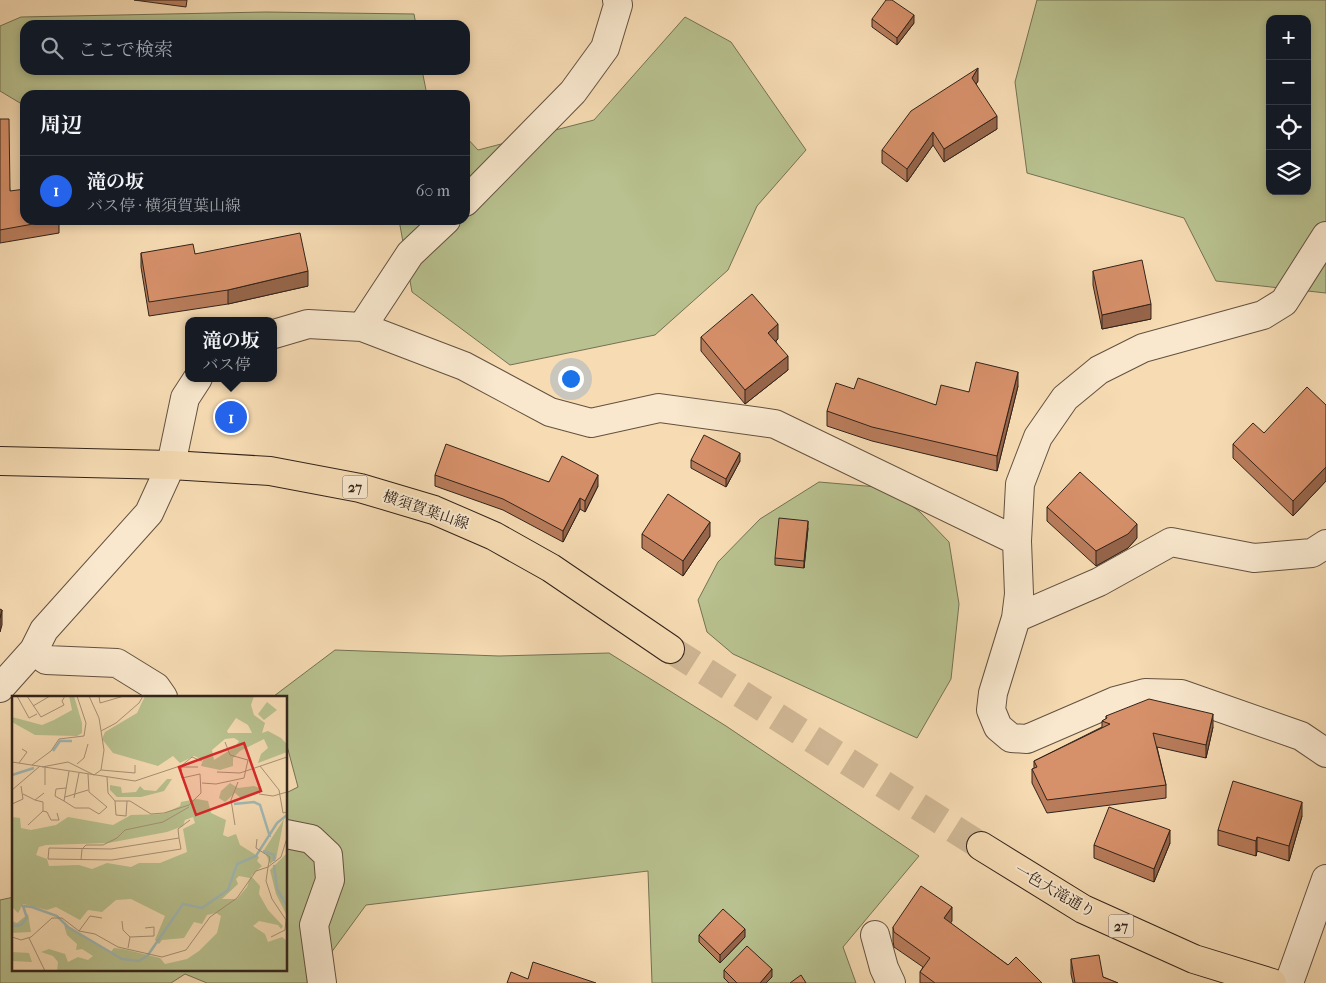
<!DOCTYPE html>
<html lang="ja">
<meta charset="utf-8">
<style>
body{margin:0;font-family:"IM FELL French Canon","Noto Serif JP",serif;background:#20242c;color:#f1f3f6}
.controls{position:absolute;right:15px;top:15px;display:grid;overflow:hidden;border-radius:10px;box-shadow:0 2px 8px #0003}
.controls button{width:45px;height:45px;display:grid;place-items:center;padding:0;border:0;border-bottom:1px solid #363941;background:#171b24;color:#f1f3f6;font:25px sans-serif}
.you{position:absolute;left:570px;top:378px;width:18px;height:18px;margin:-12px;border:4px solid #fff;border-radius:50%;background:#1a73e8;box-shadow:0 0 0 8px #1a73e833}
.badge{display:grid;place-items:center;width:32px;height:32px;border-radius:50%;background:#2563eb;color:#fff;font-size:16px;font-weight:700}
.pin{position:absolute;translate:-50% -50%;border:2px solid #fff;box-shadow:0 1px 5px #0006}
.popup{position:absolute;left:185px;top:317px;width:92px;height:65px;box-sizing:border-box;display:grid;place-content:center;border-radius:10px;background:#171b24;filter:drop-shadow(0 1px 4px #0005);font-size:16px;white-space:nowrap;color:#9ea1a6}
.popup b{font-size:19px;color:#f1f3f6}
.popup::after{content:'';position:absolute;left:50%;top:100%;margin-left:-10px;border:10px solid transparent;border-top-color:#171b24}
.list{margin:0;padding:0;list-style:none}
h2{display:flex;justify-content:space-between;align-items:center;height:65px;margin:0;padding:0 20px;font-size:21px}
h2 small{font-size:16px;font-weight:400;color:#9ea1a6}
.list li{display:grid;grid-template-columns:32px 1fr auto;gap:15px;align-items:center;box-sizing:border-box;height:70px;padding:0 20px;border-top:1px solid #363941}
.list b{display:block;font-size:19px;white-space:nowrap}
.list p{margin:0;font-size:16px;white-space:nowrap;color:#9ea1a6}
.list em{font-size:16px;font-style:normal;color:#9ea1a6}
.icon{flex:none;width:28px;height:28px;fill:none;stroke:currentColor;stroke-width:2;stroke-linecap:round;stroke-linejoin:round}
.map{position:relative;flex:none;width:1326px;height:983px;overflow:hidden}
.search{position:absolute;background:#171b24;box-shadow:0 2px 8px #0003;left:20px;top:20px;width:450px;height:55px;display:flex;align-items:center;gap:12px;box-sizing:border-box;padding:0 18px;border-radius:15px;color:#9ea1a6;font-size:19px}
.panel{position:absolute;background:#171b24;box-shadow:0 2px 8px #0003;left:20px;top:90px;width:450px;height:135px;border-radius:15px}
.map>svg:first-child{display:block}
.green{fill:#b8c18f;stroke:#757254;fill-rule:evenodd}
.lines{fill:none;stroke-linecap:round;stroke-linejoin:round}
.major-tunnel{stroke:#cfb694;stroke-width:28;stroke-dasharray:28 14;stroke-linecap:butt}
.minor-casing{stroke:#635140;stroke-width:30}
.major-casing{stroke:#32231a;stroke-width:30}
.minor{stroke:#f9e8ce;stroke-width:28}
.major{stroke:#f6dbb3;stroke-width:28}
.wall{fill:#b87c5b;stroke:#32231a}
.shaded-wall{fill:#96654a;stroke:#32231a}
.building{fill:#d6906a;stroke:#32231a}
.labels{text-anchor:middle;stroke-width:4;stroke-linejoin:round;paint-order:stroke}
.shield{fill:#f9e8ce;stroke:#6e5e50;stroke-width:1}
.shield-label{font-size:14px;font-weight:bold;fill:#32231a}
.street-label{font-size:15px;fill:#32231a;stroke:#f9e8ce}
.inset-river{fill:none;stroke:#a0b9b6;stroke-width:2.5}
.inset-road{fill:none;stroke:#a89176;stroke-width:1}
.view{fill:#d62828;fill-opacity:0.15;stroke:#d62828;stroke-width:2.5}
.inset-edge{fill:none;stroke:#32231a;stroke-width:2.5}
</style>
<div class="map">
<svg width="1326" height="983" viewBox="0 0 1326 983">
<rect width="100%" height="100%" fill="#f6dbb3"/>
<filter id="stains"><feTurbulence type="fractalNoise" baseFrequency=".004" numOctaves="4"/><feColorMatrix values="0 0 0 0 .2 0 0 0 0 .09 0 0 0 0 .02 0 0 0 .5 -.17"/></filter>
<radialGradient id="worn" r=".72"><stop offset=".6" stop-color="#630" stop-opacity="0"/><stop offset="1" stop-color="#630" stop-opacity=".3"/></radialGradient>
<path class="green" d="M1037,0H1326V293L1216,281L1184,218L1027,173L1015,82ZM1270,19H1307V191H1270Z
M266,12L414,14L416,25H25V70H422L427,95H25V106L0,91V26L21,17Z
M685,17L731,42L806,150L757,206L728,270L655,335L510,365L412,292L399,220H465V136L478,150L594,120Z
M819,482L889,488L920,512L949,542L959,604L951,679L917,738L733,654L707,632L698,600L718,562L760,519Z
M335,650L499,656L609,653L726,726L919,856L843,947L856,983H652L648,871L366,905L309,983H207L185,974L171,983H0V900L14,897V969H286V793L298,787L286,742V697L274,696Z"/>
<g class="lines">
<path class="major-tunnel" d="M670,649L981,846"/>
<defs>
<path id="minor" d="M465,202L573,92L605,48L618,5L617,0
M1326,236L1284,302L1263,315L1143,348L1099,370L1065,398L1038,437L1020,484L1017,541L1019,594L1016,618L993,693L991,710L998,727L1011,738L1027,739L1115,701L1145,693L1181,694L1301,736L1326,753
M362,327L410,254L446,220
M274,334L308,324L362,327L464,366L550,412L591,423L659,408L775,424L1017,541
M1016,618L1099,582L1171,542L1254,558L1312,553L1326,544
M0,688L34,650
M163,697L156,687L117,663L46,660L34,650L44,630L149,513L171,465L185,398L198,378
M286,834L311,839L328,855L330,880L314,925L322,983
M875,935L884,968L891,983
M1289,983L1326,879"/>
<path id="major" d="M0,461L171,465L270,471L360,488L434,510L494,536L551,568L670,649
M981,846L1083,909L1194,959L1272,983"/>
</defs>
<use href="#minor" class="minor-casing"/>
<use href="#major" class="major-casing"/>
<use href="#minor" class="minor"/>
<use href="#major" class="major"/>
</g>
<path class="wall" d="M134,0H187L186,7Z
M872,19L914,23L897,45L872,27Z
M978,81L976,84L997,129L944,162L933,145L907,182L882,163V150Z
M0,119L10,191L25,220H59V233L0,243Z
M141,253L195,254L308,286L228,304L149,316L141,267Z
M1093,271L1151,319L1102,329L1093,285Z
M701,337L778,339L776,341L788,370L745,404L701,351Z
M1018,386L997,471L872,441L827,426V411L854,389L936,405L969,392Z
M1326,405V481L1293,516L1233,458V444L1264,433Z
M691,460L740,461L726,487L691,468Z
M435,475L549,482L598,486L585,512L580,509L563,542L503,510L435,486Z
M1047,507L1137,538L1128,548L1096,566L1047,521Z
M808,528L804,568L775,565V558Z
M642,534L710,536L683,576L642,548Z
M1106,716L1213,727L1206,758L1157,747L1166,785V798L1047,813L1032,783V769H1034V761L1102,727V721L1106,719Z
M1302,816L1289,861L1257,851L1256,856L1218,845V830Z
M1170,843L1154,882L1094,858V845Z
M952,921L950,923L1008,965L1042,983H920V972L923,967L894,947L893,941V927Z
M699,935L745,937L720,963L699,942Z
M1071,959L1103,977L1118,983H1073L1071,974Z
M724,970L772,977L766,983H729L724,978Z"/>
<path class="shaded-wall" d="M914,15V23L897,45V38Z
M978,68V81L972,91V78Z
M997,116V129L944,162V149Z
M933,132V145L907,182V169Z
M308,271V286L228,304V290Z
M1151,304V319L1102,329V315Z
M778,324V339L768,347V333Z
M788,356V370L745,404V390Z
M1018,372V386L997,471V456Z
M740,453V461L726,487V479Z
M1326,467V481L1293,516V501Z
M598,475V486L585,512V501Z
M580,498V509L563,542V531Z
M808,521V528L804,568V561Z
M710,522V536L683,576V561Z
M1137,524V538L1128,548L1096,566V551Z
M2,610V625L0,632V618Z
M1213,714V727L1206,758V745Z
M1302,802V816L1289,861V846Z
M1170,830V843L1154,882V869Z
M1257,837V851L1256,856V841Z
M952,907V921L944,933V918Z
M745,929V937L720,963V955Z
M772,969V977L766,983H760Z"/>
<path class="building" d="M886,0H892L914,15L897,38L872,19Z
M978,68L972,78L997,116L944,149L933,132L907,169L882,150L911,111Z
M0,119H9L10,191L25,189V220H55L0,230Z
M300,233L308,271L228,290L149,302L141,253L193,244L195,254Z
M1142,260L1151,304L1102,315L1093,271Z
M752,294L778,324L768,333L788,356L745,390L701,337Z
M976,362L1018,372L997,456L872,427L827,411L836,383L854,389L858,378L936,405L941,385L969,392Z
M1307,387L1326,405V467L1293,501L1233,444L1253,423L1264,433Z
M704,435L740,453L726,479L691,460Z
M446,444L549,482L562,456L598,475L585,501L580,498L563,531L503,499L435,475Z
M1080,472L1137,524L1128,534L1096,551L1047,507Z
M668,494L710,522L683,561L642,534Z
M779,518L808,521L804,561L775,558Z
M0,609L2,610L0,618Z
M1149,699L1213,714L1206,745L1153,733L1166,785L1047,800L1032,769L1037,767L1034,761L1110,724L1102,721L1107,718L1106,716Z
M1233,781L1302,802L1289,846L1257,837L1256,841L1218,830Z
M1109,807L1170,830L1154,869L1094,845Z
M921,886L952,907L944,918L1008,965L1016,957L1042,983H935L920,972L930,958L894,932L893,927Z
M723,909L745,929L720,955L699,935Z
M747,946L772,969L760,983H737L724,970Z
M1099,955L1103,977L1118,983H1075L1071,959Z
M533,962L596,983H507L511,972L528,979Z
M801,975L806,983H790Z"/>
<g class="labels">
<g class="shield">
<rect x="342.5" y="475.5" width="25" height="23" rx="4"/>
<rect x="1108.5" y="914.5" width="25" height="23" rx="4"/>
</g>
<g class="shield-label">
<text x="355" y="492">27</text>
<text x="1121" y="931">27</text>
</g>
<g class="street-label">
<text transform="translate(426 510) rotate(19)" y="5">横須賀葉山線</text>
<text transform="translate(1055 891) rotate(30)" y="5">一色大滝通り</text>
</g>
</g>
<g transform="translate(12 696)">
<rect width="275" height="275" fill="#f6dbb3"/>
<path d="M57,0H62L70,27V37L65,40L23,39L0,26V21L30,29L42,24L60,14ZM133,0H242L239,9L242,19L253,27L250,37L256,35L269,42L275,48V56L246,67L249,58L256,52L252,43L228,55L221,62V70L208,74L189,70L191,64L182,60L168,67L161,60L146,70L101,57L90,43L93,36L125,17ZM224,22L236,29L240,37H216L215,35ZM222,42L227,45L223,51L202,64L200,54L213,43ZM255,6L265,14L252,24L246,18ZM155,83H160L152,95L129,101H105L98,94V89L109,91L110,97L124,96L128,90L132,94L144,95ZM218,87L226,92L242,90L250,93L229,102L223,97L213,106L207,102L209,95ZM185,103L196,105L199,117L214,124L211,139L216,141L224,138L228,149L247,161L245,165L250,170L239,180L248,190L247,198L256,214L271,230L269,233L266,229L247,225L241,230L253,238L256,246L270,241L275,245V275H45L46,266L41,260L29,256L37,253L53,258L56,266L66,261L76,264L81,260L70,253L64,254L65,248L55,239L52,229L98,257L102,252L111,253L148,262L153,268L175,263L187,255L205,237L209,220L204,217L195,219L190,228L182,226L172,242L150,244L147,248L143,244L153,220L119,203L104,204L90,216L76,214L68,224L44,211L35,214L11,208L6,217L0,211V121L8,122L9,132L19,134L44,129L56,121L101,129L119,119L151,118L168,110L169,106ZM181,121L183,127L171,133L175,156L148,167H127L119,171L95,167L80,173L67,169L37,170L35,163L24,159L27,151L34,149L96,147L155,136L171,130L173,124ZM227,180L238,182L235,191L225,203H210L226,188L224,183ZM272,123L264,163L258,168L252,154ZM275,157V220L264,198L258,174ZM16,218L19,236L0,237V225L5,227ZM0,256L17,257L20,266L0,265Z" fill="#b8c18f" fill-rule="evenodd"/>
<path class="inset-river" d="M41,55L48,45H60M0,79L22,72M222,108L242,106L248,109L258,141M251,155L262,159V165M262,169L265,193L275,210M0,230L9,229L15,222L11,210L20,211L45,220L56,231L110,263L127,265L136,259L171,208L190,212L216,194L225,168L244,160L265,127L275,119"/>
<path class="inset-road" d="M5,0L17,22L25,18M15,0L29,21L52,9L50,5L53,0M87,0L88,7L112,0M21,10L38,0M89,35L104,27L127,7L131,0M0,66L123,85L165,71H186M7,67L15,56L10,53M65,68L72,62L76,48M20,69L39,55L47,43L72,40L74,27L65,0M248,70L267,94L271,117L275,116M30,71L56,66L82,79L89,74L92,54L87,22L77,0M33,71V89M89,74L123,77V69M57,75L52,105L63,112H77L87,118L95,111L77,96L76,78M205,76L228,77L275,61M95,81L96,97L103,105H118L139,118L152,117L177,109L189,97L188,78L170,82L169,70L180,61L190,65M190,87L204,88L232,82L236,64L218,59L213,46M0,94L28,70M11,98L23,104L32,97M247,98L261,100L275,96M53,101L76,94M62,102L67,77M23,104L31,106V115L35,116L39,124H47L45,117M52,105L43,100L44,93L54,92M103,105L104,119L114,120L115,105M0,108L11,103L9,90M16,129L31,115M223,129L219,104L226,86M167,142L169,153L100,164L36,163L37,152L99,153ZM167,142L166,133L178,124M69,164L70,153L74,149H91L105,142L113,134L151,126L177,111M110,225L111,234L118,241L116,252M67,235L78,220L90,222M0,241L9,244L19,241L40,222H50L67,235L83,238L106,251L150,261L174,254L198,221L225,202L244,175L256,171L258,161L244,152L245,143M118,241L142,240V231L133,232M259,241L273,234L274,224L260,203L254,185L256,171L269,161L275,142M17,242L33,275"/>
<path class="view" d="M232,47L249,95L184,119L167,71Z"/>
<rect width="275" height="275" class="inset-edge"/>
</g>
<rect width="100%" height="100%" filter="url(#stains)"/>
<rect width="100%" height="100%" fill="url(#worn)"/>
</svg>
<div class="controls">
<button>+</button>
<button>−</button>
<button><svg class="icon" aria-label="locate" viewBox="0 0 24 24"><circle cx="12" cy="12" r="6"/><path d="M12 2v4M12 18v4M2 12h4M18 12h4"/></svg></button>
<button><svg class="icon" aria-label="layers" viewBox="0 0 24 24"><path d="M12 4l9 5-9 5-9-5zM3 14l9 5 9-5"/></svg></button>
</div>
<div class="you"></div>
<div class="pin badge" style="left:231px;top:417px">1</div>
<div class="popup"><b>滝の坂</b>バス停</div>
<div class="search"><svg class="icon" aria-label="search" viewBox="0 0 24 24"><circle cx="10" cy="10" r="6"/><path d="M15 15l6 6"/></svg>ここで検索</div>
<section class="panel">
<h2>周辺<small></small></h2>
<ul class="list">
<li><span class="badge">1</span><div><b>滝の坂</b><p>バス停 · 横須賀葉山線</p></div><em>60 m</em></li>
</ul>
</section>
</div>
